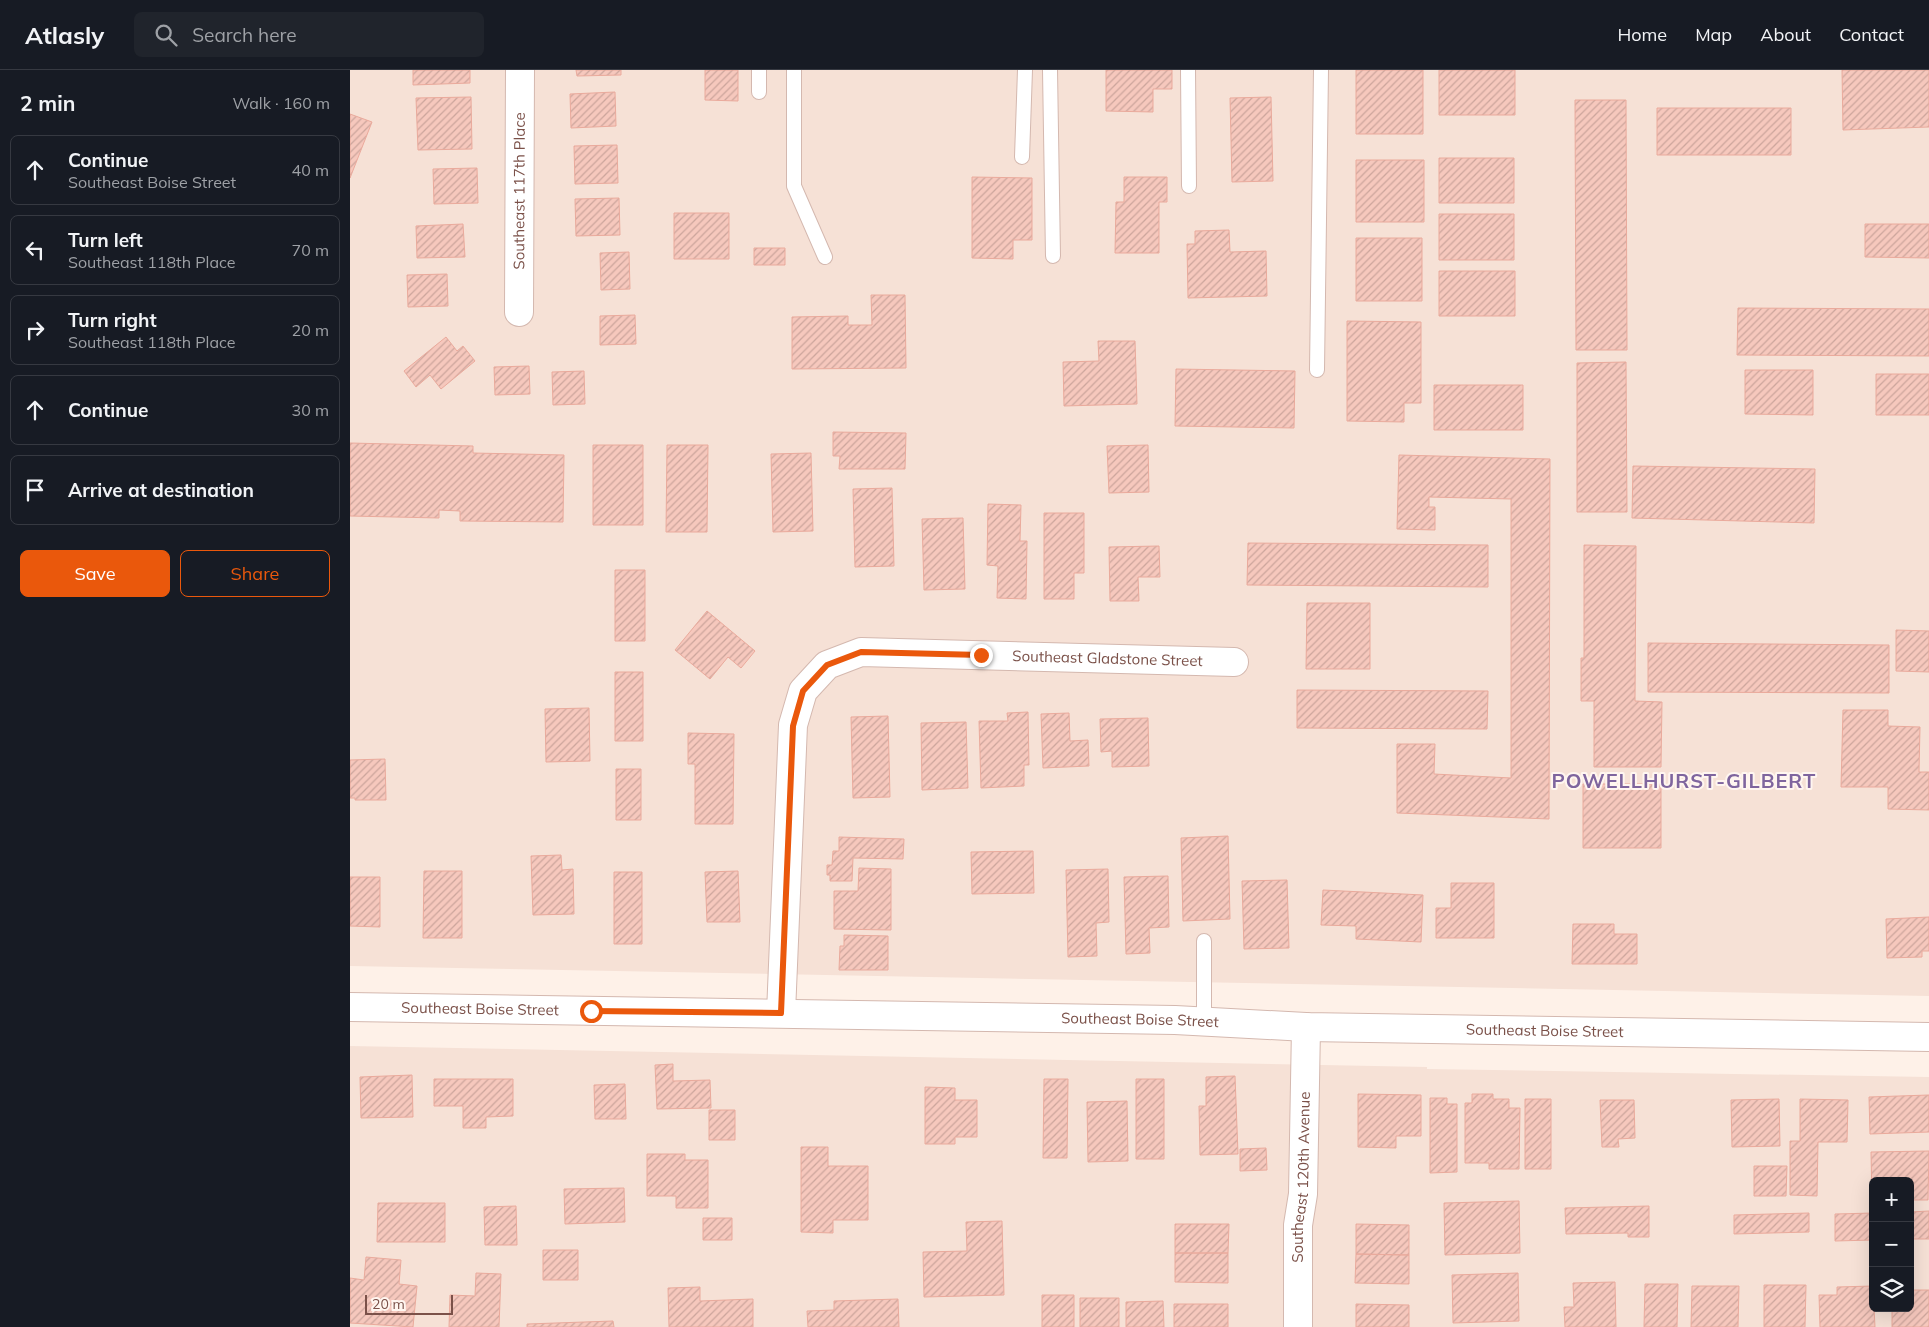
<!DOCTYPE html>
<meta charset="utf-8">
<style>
body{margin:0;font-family:Mulish,sans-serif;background:#20242c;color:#f1f3f6}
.controls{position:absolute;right:15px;bottom:15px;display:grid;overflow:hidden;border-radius:8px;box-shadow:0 5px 20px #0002}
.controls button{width:45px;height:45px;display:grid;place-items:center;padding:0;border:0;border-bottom:1px solid #363941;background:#171b24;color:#f1f3f6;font:25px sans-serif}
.scale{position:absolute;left:15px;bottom:12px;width:88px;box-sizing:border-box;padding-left:5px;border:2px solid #7b5149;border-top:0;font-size:14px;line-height:18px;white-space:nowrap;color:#7b5149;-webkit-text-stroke:4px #fff6f0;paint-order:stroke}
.stop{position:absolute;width:15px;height:15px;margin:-11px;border:4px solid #ea580c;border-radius:50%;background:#fff}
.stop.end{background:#ea580c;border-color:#fff;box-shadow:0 1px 5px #0008}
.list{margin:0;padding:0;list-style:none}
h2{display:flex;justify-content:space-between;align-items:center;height:65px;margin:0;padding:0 20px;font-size:21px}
h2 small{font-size:16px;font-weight:400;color:#9ea1a6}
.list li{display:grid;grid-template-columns:32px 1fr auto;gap:15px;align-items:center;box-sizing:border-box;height:70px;margin:0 10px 10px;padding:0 10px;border:1px solid #363941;border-radius:8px}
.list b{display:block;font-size:19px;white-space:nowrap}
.list p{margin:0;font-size:16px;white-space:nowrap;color:#9ea1a6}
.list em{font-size:16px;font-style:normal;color:#9ea1a6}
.actions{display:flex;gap:10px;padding:15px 20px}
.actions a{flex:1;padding:11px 0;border:1px solid #ea580c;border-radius:8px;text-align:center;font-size:18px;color:#ea580c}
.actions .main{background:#ea580c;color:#fff}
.icon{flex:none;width:28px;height:28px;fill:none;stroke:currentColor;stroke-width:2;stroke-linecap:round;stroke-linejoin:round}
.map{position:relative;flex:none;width:1579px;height:1257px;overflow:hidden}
header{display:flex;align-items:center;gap:30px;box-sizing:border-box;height:70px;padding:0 25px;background:#171b24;border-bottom:1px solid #363941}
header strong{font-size:24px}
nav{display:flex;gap:28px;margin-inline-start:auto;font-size:18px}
.search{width:350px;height:45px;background:#20242c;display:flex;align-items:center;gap:12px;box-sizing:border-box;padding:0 18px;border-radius:8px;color:#9ea1a6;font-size:19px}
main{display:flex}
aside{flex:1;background:#171b24}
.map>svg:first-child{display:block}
.residential{fill:#f6e1d6;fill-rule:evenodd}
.building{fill:url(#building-hatch);stroke:#eaaa9c}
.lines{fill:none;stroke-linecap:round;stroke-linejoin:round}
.service-casing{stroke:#d4b8af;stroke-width:16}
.minor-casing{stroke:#d4b8af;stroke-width:30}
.service{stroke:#fff;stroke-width:14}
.minor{stroke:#fff;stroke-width:28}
.route{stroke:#ea580c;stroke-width:6}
.labels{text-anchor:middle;stroke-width:4;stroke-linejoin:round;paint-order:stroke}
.street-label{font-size:15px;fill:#7b5149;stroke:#fff6f0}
.district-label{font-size:20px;font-weight:bold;letter-spacing:1px;fill:#7f659e;stroke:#fff6f0}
</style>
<header>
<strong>Atlasly</strong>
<div class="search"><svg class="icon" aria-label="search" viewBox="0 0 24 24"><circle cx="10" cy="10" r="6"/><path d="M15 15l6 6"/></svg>Search here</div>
<nav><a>Home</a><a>Map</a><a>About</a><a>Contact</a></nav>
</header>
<main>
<aside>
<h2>2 min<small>Walk · 160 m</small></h2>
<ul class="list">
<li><svg class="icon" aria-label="ahead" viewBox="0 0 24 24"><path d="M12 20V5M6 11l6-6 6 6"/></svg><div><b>Continue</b><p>Southeast Boise Street</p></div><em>40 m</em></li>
<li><svg class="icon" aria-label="left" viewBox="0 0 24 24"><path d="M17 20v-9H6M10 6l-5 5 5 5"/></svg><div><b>Turn left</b><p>Southeast 118th Place</p></div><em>70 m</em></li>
<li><svg class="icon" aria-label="right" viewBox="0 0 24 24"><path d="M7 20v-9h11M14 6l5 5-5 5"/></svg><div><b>Turn right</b><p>Southeast 118th Place</p></div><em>20 m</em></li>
<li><svg class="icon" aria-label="ahead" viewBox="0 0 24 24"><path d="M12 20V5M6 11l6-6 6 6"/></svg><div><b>Continue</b></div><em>30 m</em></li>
<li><svg class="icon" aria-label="arrive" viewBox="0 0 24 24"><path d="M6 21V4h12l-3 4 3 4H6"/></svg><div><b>Arrive at destination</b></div></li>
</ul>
<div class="actions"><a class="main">Save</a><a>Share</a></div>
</aside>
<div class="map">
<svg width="1579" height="1257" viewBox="0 0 1579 1257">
<defs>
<pattern id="building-hatch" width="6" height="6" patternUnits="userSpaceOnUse" patternTransform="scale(1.25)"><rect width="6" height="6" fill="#f6c8bd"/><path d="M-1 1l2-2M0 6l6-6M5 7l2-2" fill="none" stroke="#cca59c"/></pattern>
</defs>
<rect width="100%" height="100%" fill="#fef1e8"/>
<path class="residential" d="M0,0H1579V926L0,896Z
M0,976L1077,997V999L1579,1007V1257H0ZM1523,1111H1560V1238H1523Z"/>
<path class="building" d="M63,0H120V13L63,15Z
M226,0H271V5L227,6Z
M355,0H388V31L355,30Z
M756,0H822V19H803V42L756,41Z
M1006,0H1073V64H1006Z
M1089,0H1165V45H1089Z
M1492,0H1579V57L1493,60Z
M265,22L266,56L221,58L220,24Z
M121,27L122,79L68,80L66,28Z
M921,27L923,111L882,112L880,28Z
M1225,30H1276L1277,280H1226Z
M1307,38H1441V85H1307Z
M0,44L22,52L0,108Z
M267,75L268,113L225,114L224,76Z
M1089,88H1164V133H1089Z
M1006,90H1074V152H1006Z
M127,98L128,133L84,134L83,99Z
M622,107L682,108V170H663V189L622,188Z
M774,107H817V132H809V183H765L766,132H774Z
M269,128L270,165L226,166L225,129Z
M324,143H379V189H324Z
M1089,144H1164V190H1089Z
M113,154L115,187L67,188L66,156Z
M1515,154H1579V188L1515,187Z
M879,160L880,182L916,181L917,226L838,228L837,174H845V161Z
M1006,168H1072V231H1006Z
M404,178H435V195H404Z
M279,182L280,219L251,220L250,183Z
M1089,201H1165V246H1089Z
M97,204L98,236L58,237L57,205Z
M521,225H555L556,298L442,299V247L498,246V255H522Z
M1388,238L1579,239V286L1387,285Z
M285,245L286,274L250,275V246Z
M997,251L1071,252V333H1054V352L997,351Z
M96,267L107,281L113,276L125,291L91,319L80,305L66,317L54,301Z
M748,271H785L787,334L714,336L713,292L749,291Z
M1276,292L1277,442H1227V293Z
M179,296L180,324L145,325L144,297Z
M826,299L945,301L944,358L825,356Z
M1395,300H1463V345L1395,344Z
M234,301L235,334L203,335L202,302Z
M1526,304H1579V345H1526Z
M1084,315H1173V360H1084Z
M483,362L556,363L555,399H489L490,386H483Z
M0,373L123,376V383L214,385L213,452L110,451V441L89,440V448L0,446Z
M243,375H293V455H243Z
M317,375H358L357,462H316Z
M798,375L799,422L759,423L757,376Z
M461,383L463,461L423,462L421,384Z
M1049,385L1200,389L1199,749L1047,743V674H1085L1084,704L1161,708V429L1079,427V437H1085V460L1047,459Z
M1283,396L1465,399L1464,453L1282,448Z
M542,418L544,496L505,497L503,419Z
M638,434L671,435L670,471H677L676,529L647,528L648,496L637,495Z
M694,443H734V503H724V529H694Z
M613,448L615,519L574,520L572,449Z
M898,473L1138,475V517L897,515Z
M1234,475L1286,476L1285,631L1312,632L1311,697H1244V631H1231V588H1234Z
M809,476L810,507H788L789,531H760L759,477Z
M265,500H295V571H265Z
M957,533H1020V599H956Z
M357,541L405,581L391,598L378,587L360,609L325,580Z
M1546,560L1579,561V602L1546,601Z
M1298,573L1539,575V623L1298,622Z
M265,602H293V671H265Z
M947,620L1138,621L1137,659L947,658Z
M239,638L240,691L196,692L195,639Z
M1493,640H1538V656L1570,657L1569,702H1579V740L1538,739V717H1491Z
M678,642L679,695H674V716L631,718L629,651H658L657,643Z
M719,643L720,671L738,670L739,696L693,698L691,644Z
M538,646L540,727L503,728L501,647Z
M798,648L799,696L762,697V681L751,682L750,649Z
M616,652L618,718L572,720L571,653Z
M338,663L384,664L383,754H345V694H338Z
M35,689L36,730H5V728H0V690Z
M266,699H291V750H266Z
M1233,714H1311V778H1233Z
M878,766L880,849L833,851L831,768Z
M489,767L554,769L553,789L503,788L502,811H480V805H477V795H482L483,781H489Z
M683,781L684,823L622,824L621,782Z
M211,785L212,800L223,799L224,844L183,845L181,786Z
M509,798L541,799V860L484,859V821H508Z
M758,799L759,852L746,853L747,886L718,887L716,800Z
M74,801H112V868H73Z
M388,801L390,852H357L355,802Z
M264,802H292V874H264Z
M818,806L819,857L799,858L800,883L776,884L774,807Z
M0,807H30V857L0,856Z
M937,810L939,878L894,879L892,811Z
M1101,813H1144V868H1086V838H1101Z
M973,820L1073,825L1071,872L1006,869V856L971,855Z
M1579,847V881H1572V887L1537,888L1536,849Z
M1223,854H1264V864H1287V894H1222Z
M494,865L538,866V900H489L490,876H494Z
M323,994V1011L360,1010L361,1038L307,1039L305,995Z
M62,1005L63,1047L11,1048L10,1007Z
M885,1006L888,1084L850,1085L849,1036H856V1007Z
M84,1009H163V1046L136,1047V1058H113V1036H84Z
M694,1009H718L717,1088H693Z
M786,1009H814V1089H786Z
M275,1014L276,1049H245L244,1015Z
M575,1017L605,1018V1030H627V1067H605V1074H575Z
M1008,1024L1071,1025V1066H1046V1078L1008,1077Z
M1122,1024H1143V1029H1159V1038H1170L1169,1099H1139V1093H1115V1033H1122Z
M1579,1025V1062L1520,1064L1519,1027Z
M1080,1028H1097V1034H1107V1102L1080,1103Z
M1175,1029H1201V1099H1175Z
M1429,1029L1430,1076L1382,1077L1381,1030Z
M1450,1029L1498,1030L1497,1072H1468L1467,1126L1440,1125V1071H1450Z
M1250,1030H1284L1285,1068L1268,1069L1269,1077H1252Z
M777,1031L778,1091L738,1092L737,1032Z
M359,1040H385V1070H359Z
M451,1077H478V1096H518V1150H483V1163L451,1162Z
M916,1078L917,1100L890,1101V1079Z
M1579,1081L1578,1130H1560V1111H1523L1522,1131L1521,1082Z
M297,1084H335V1090H358V1138H326V1126H297Z
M1404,1096H1437L1436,1126H1404Z
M274,1118L275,1152L215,1154L214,1119Z
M1169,1131L1170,1183L1095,1185L1094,1133Z
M28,1133H95V1172H27Z
M166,1136L167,1175H135L134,1137Z
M1299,1136V1167H1278V1163L1216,1164L1215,1138Z
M1579,1141V1169H1560V1142Z
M1459,1143V1162L1384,1164V1145Z
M1523,1143V1170L1485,1171V1144Z
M353,1148H382V1170H353Z
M652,1151L654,1225L574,1227L573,1182L617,1181L616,1152Z
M825,1154H879L878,1183H825Z
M1006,1154L1059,1155V1185L1006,1184Z
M193,1180H228V1210H193Z
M825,1183H878V1213L825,1212Z
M1006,1184L1059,1185V1214L1005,1213Z
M16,1187L51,1190L49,1214L67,1216L63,1257L0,1253V1208L14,1210Z
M126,1203L151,1204L149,1257H99L100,1225L125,1226Z
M1168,1203L1169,1251L1103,1253L1102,1205Z
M1265,1212L1266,1257H1215L1214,1237H1224L1223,1213Z
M1295,1214H1328L1327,1257H1294Z
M1414,1215H1456L1455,1257H1414Z
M1342,1216H1389L1388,1257H1341Z
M1523,1216L1525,1257H1470L1469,1225H1487V1217Z
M350,1217V1231L403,1229V1257H319L318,1218Z
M1560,1220H1579V1257H1542V1238H1560Z
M692,1225H724V1257H692Z
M730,1228H769V1257H730Z
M548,1229L549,1257H458L457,1241L484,1240V1231Z
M813,1231L814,1257H776V1232Z
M824,1234H878V1257H824Z
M1006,1234L1059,1235V1257H1006Z
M263,1251L264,1257H177V1254Z"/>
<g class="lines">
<defs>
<path id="service" d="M444,0V116L475,187
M700,0L703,186
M838,0L839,116
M409,22V0
M672,87L675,0
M967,300L971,0
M854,871V952"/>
<g id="minor">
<path id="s1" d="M169,242L170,0"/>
<path id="s2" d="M0,937L825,950L956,957L1579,967"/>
<path id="s3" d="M431,943L443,655L453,621L477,595L511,582L884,592"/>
<path id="s4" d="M948,1257V1155L953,1124L956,957"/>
</g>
</defs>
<use href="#service" class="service-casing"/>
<use href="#minor" class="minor-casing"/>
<use href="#service" class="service"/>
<use href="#minor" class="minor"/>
</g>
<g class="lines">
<path class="route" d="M241,941L431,943L443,656L453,621L477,595L511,582L631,585"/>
</g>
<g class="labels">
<g class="street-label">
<text dy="5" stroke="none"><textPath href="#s1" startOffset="121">Southeast 117th Place</textPath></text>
<text dy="5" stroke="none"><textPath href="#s3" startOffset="642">Southeast Gladstone Street</textPath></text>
<text dy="5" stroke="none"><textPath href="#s2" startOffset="130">Southeast Boise Street</textPath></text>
<text dy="5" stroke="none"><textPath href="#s2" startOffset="790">Southeast Boise Street</textPath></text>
<text dy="5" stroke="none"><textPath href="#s2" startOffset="1195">Southeast Boise Street</textPath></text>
<text dy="5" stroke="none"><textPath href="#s4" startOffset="150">Southeast 120th Avenue</textPath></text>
</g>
<g class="district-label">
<text x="1334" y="718">POWELLHURST-GILBERT</text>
</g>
</g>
</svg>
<div class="controls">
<button>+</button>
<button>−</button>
<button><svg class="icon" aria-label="layers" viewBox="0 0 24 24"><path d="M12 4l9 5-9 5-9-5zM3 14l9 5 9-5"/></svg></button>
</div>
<div class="scale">20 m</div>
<div class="stop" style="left:241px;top:941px"></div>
<div class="stop end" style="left:631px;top:585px"></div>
</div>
</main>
